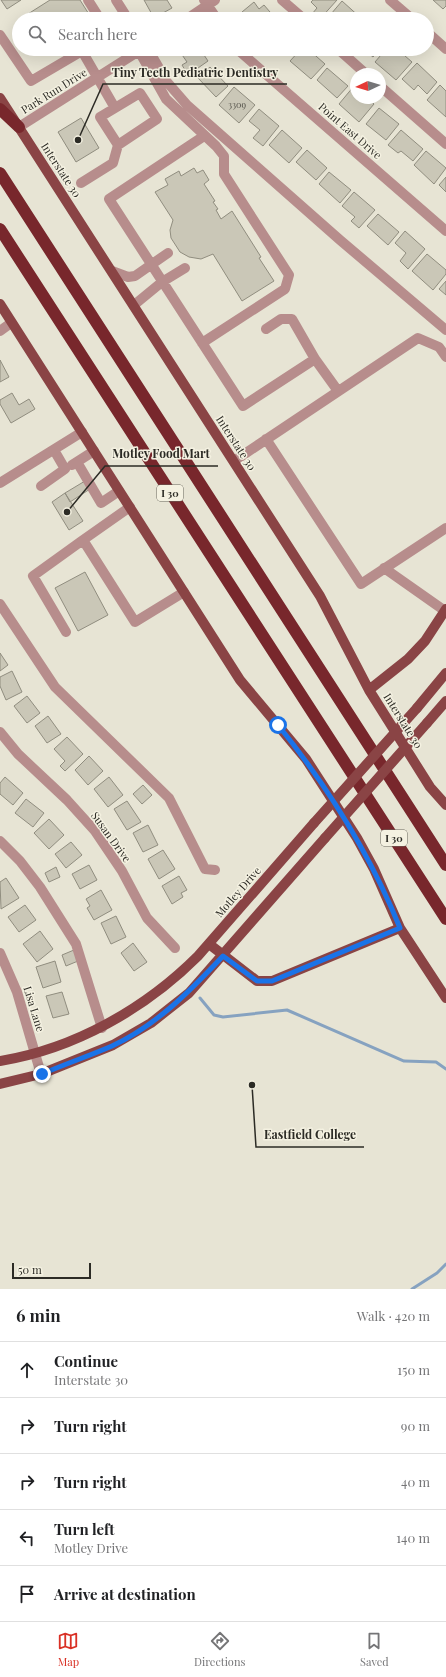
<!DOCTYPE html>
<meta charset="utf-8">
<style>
body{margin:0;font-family:"Playfair Display",serif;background:#f6f6f6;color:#202124}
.compass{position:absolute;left:350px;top:68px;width:36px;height:36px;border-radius:50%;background:#fff;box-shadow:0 4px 16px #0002;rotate:266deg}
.scale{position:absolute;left:12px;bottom:10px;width:79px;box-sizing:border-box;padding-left:4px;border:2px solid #2c2b25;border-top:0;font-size:11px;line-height:14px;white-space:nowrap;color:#2c2b25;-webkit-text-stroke:3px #f4f1e1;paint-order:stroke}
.stop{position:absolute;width:12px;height:12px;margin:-9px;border:3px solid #1a73e8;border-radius:50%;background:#fff}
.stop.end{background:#1a73e8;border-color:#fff;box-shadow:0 1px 4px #0008}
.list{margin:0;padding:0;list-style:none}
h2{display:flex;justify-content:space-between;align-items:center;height:52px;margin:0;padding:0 16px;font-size:17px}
h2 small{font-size:13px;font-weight:400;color:#757577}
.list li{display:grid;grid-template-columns:26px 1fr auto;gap:12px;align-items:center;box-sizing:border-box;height:56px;padding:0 16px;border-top:1px solid #e0e0e0}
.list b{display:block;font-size:15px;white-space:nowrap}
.list p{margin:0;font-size:13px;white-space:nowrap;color:#757577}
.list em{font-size:13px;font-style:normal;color:#757577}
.icon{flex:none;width:22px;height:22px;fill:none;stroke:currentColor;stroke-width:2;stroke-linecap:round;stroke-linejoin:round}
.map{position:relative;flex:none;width:446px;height:1289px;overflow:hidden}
.search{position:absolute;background:#fff;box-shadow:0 4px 16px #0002;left:12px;right:12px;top:12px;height:44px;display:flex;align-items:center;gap:10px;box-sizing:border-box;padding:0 14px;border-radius:22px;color:#757577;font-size:15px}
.sheet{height:332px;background:#fff}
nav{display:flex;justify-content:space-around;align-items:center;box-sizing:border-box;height:56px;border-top:1px solid #e0e0e0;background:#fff;font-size:11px;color:#757577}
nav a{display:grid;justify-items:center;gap:2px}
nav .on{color:#d93025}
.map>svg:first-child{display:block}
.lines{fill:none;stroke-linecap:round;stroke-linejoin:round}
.stream{stroke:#86a2c0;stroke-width:3}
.building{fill:#cac7b7;stroke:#908d7f}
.minor{stroke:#b78d8c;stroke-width:10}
.major{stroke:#8a4445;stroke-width:10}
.highway{stroke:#78272c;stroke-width:12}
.major-bridge{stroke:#8a4445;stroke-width:10}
.route{stroke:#1a73e8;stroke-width:5}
.labels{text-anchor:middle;stroke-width:3;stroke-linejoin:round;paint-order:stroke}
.number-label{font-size:9px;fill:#54524a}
.shield{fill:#f4f1e1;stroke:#68665d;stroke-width:1}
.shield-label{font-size:10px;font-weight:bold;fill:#2c2b25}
.street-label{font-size:11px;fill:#2c2b25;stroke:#f4f1e1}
.leader{fill:none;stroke:#2c2b25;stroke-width:1.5}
.callout-dot{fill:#2c2b25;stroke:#f4f1e1;stroke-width:1.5}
.callout-label{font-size:12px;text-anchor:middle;font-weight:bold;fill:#2c2b25;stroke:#f4f1e1;stroke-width:3;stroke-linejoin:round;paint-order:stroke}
</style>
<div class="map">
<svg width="446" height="1289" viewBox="0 0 446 1289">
<rect width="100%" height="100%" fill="#e7e4d4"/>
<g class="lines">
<path class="stream" d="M200,998L214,1015L223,1017L287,1010L404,1061L436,1062L446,1069
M412,1289L437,1273L446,1264"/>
</g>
<path class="building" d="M1,0H21L7,9Z
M50,0H80L92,19H20Z
M144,0H167L172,8L154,18Z
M313,0H337L320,19L312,14L317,8L311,2Z
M433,0H446V6L443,9Z
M342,1L362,19H337L331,14Z
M254,2L259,9L264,5L276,19H248L242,12Z
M178,49H200L208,61L188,75L182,65L187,62Z
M282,49H294L289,55Z
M301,49H308L325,64L311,79L290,61Z
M363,49H380L373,57Z
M386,49H397L412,62L396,80L375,62Z
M417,63L437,82L427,94L418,85L414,90L402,79Z
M210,67L228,86L216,97L198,78Z
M327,68L348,86L337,98L317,80Z
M440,85L446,91V117L427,100Z
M354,86L356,88V98H367L374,104L359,122L339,104Z
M234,87L255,105L239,123L219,105Z
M379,108L399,124L386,140L366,124Z
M259,109L279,126L263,146L253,138L260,130L249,121Z
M81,118L99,148L76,162L58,132Z
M282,130L302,148L289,163L269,145Z
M401,130L423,149L413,161L401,151L398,153L388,145Z
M307,150L327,168L316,180L296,162Z
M426,151L446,168L434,184L414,165Z
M194,168L197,173L203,170L209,180L204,184L215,201L213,202L218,209L216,210L221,219L232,211L261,257L259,258L274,281L242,301L213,254L201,259L189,257L180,252L171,238L170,230L173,220L155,192L168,185L165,179L179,171L181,176Z
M329,172L351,190L340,203L319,184Z
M446,177V192L439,185Z
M354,192L375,210L359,228L351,221L355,217L342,206Z
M378,214L399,232L388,245L367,226Z
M405,231L425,249L408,269L400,261L406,253L395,243Z
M427,254L446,270V274L433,290L412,271Z
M446,281V295L439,289Z
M0,360L9,377L0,382Z
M12,393L19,405L29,399L35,409L11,423L0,404V400Z
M85,481L90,489L70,502L65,493Z
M65,493L83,521L69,530L52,502Z
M85,572L108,615L78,631L55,588Z
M0,653L8,665L0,671Z
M12,671L22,692L6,700L0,686V677Z
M27,696L40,713L27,723L14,706Z
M48,716L61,734L47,743L35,726Z
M67,737L83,754L65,771L60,766L65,761L54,749Z
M89,756L103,771L88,785L75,770Z
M5,777L23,793L13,805L0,794V783Z
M109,777L123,795L108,807L94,789Z
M143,785L152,795L142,804L133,794Z
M26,799L44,813L33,827L15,813Z
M127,801L141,822L127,830L114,809Z
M49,819L64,835L49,849L34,833Z
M148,825L158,845L143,852L133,833Z
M71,842L82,855L66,868L55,854Z
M163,850L175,869L159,879L148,859Z
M89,865L97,880L80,889L72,874Z
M56,867L60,877L49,882L45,873Z
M179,876L187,890L181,893L183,897L172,904L162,886Z
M6,878L19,898L1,909L0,882Z
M101,890L112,910L94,920L87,908L90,906L86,899Z
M25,905L36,920L19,932L8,917Z
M116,916L126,937L111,944L101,923Z
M40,931L53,949L37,962L23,944Z
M133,943L147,962L134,971L121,953Z
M74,950L78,961L66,966L62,955Z
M55,961L61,982L43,988L36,967Z
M62,992L69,1014L53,1018L46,996Z"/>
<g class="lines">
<path class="minor" d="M88,0L100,19
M116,0L128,19
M204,0L217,19
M282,0L304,19
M390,0L412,19
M187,19L215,0
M427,32L446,49
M0,35L31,81L82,51L115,108L140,93L157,119L118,145L100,117L115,108
M148,49L167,82L187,105L340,240L446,330
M237,49L446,231
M338,49L366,74
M139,51L166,99L216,146L224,156V174L289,275L285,289L202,343
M380,86L446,144
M19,127L142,49
M204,136L109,199L243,406L315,359L292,319H281L266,329
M81,183L113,163L118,145
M112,271L128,277L135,276L168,253
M134,305L162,282L185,268
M0,331L11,323
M315,359L338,391
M266,439L361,584L446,528
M234,461L418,338L439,347L446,357
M77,462L101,503L119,491
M72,465L94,451
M0,483L82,432
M41,486L65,469L54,450
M130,507L83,540L135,622L184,592
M384,568L445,611
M0,604L55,687L169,798L205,869L215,870
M66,632L33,576L83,540
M0,732L18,754L67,800L95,831L122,871L147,918L175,948
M0,841L20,861L40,887L76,944L102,1028
M0,953L17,992L41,1074"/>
<path class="major" d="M0,98L320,596L369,690L430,787L446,805
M0,304L240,680L306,759L357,838L374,869L400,928L446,998
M369,690L408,659L425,641L446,609
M417,708L446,673
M427,723L446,701
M209,944L257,981H272L400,928
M0,1061C74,1049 145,1009 198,956L314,823
M0,1084L41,1074L113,1045L151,1023L189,993L325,838"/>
<path class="highway" d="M0,109L19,127
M0,173L446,865
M0,229L446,919"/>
<path class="major-bridge" d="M314,823L417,708
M325,838L427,723"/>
</g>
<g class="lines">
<path class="route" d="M42,1074C65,1064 89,1056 112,1046C157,1025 190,991 223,956L257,981H272L400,928C370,854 328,787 278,725"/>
</g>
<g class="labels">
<g class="number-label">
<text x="237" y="108">3309</text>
</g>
<g class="shield">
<rect x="157" y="485" width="26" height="16" rx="3"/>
<rect x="381" y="830" width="26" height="16" rx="3"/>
</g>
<g class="shield-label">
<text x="170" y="497">I 30</text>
<text x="394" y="842">I 30</text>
</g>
<g class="street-label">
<text transform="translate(54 91) rotate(-32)" y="4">Park Run Drive</text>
<text transform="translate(350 131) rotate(41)" y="4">Point East Drive</text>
<text transform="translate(61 170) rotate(57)" y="4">Interstate 30</text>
<text transform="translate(236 443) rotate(57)" y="4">Interstate 30</text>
<text transform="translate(403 721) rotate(58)" y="4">Interstate 30</text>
<text transform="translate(111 837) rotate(54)" y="4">Susan Drive</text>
<text transform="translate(238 892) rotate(-49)" y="4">Motley Drive</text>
<text transform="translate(34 1009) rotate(73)" y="4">Lisa Lane</text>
</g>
</g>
<path class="leader" d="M78 140L103 84H287M67 512L105 466H218M252 1085L256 1147H364"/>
<g class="callout-dot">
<circle cx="78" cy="140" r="4"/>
<circle cx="67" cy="512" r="4"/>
<circle cx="252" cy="1085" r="4"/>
</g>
<g class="callout-label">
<text x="195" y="77">Tiny Teeth Pediatric Dentistry</text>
<text x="161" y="458">Motley Food Mart</text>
<text x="310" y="1139">Eastfield College</text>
</g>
</svg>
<svg class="compass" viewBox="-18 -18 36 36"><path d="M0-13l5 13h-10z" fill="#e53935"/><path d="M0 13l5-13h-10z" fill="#757577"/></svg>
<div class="scale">50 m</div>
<div class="stop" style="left:278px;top:725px"></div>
<div class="stop end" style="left:42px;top:1074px"></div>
<div class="search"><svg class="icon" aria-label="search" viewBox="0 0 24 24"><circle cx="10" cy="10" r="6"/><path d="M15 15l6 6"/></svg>Search here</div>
</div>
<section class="sheet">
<h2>6 min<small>Walk · 420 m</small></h2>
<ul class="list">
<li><svg class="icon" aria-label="ahead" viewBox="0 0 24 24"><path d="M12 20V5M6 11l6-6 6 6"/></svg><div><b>Continue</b><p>Interstate 30</p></div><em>150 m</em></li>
<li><svg class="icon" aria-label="right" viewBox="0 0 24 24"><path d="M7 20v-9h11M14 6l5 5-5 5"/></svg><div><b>Turn right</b></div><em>90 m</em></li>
<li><svg class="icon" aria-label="right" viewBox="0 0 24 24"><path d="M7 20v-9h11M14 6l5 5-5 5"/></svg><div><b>Turn right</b></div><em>40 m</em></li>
<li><svg class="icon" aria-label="left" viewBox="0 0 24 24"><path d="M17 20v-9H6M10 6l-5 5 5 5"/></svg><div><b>Turn left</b><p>Motley Drive</p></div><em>140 m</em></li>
<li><svg class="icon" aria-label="arrive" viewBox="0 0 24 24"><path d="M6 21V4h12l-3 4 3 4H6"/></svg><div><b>Arrive at destination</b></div></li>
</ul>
</section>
<nav>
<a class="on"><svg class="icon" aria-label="map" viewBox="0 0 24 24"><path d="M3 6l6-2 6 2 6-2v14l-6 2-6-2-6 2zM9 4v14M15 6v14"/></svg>Map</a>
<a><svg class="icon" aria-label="directions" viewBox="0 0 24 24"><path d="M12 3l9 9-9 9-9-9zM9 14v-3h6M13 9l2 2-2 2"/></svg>Directions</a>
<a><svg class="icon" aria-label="saved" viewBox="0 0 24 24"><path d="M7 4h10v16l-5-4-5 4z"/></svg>Saved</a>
</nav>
